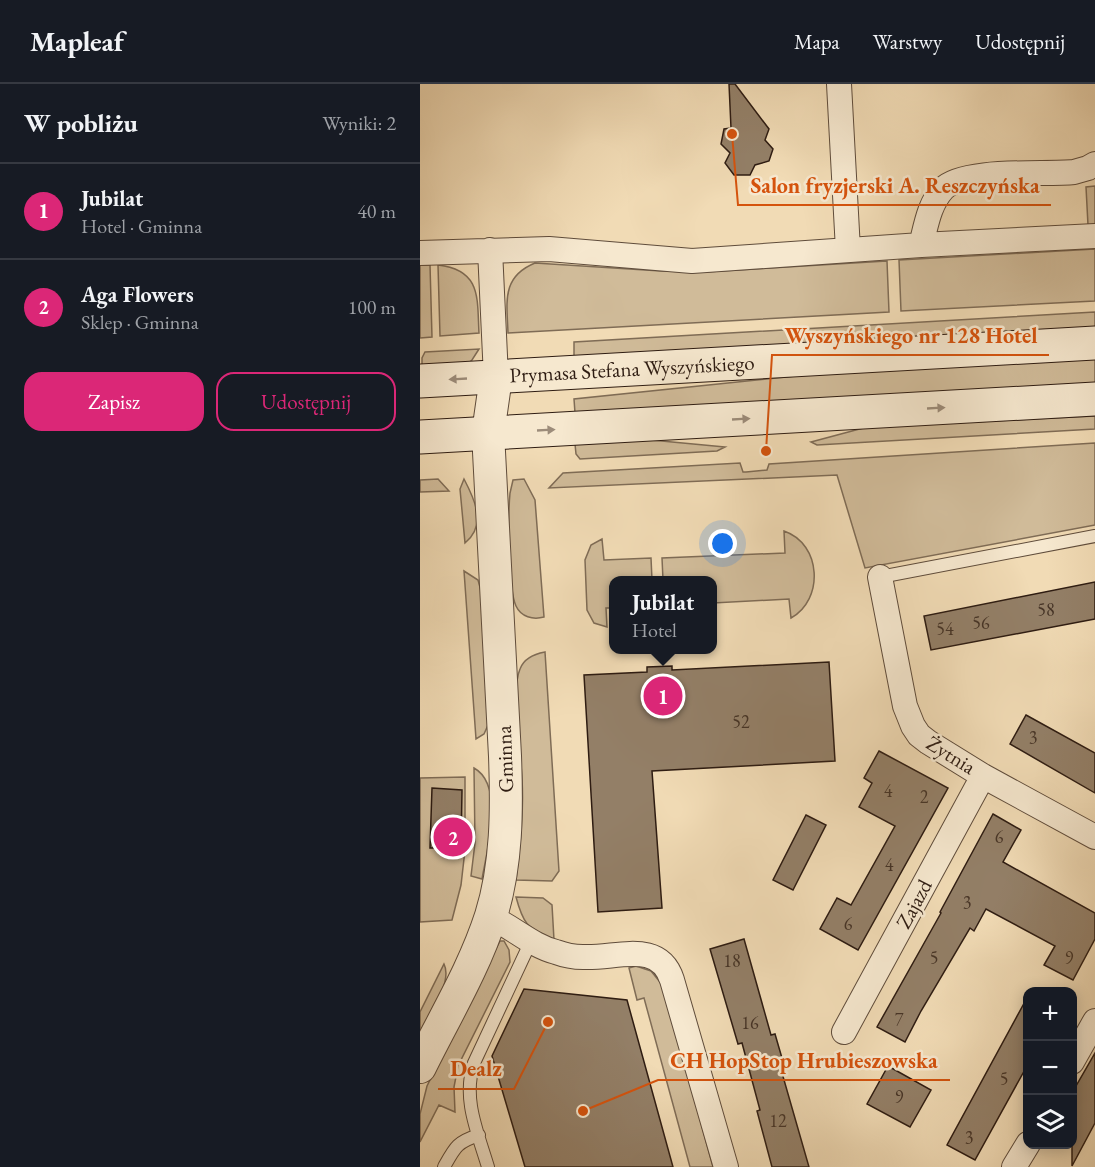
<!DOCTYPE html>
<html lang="pl">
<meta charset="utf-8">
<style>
body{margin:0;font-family:"EB Garamond",serif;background:#242831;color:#f1f3f6}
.controls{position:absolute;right:18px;bottom:18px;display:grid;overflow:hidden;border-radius:12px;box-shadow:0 3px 15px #0003}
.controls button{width:54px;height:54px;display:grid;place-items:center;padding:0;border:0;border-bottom:2px solid #363941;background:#171b24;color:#f1f3f6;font:30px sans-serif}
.you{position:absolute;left:303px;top:460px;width:21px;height:21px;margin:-15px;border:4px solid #fff;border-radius:50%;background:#1a73e8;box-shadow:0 0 0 9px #1a73e833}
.badge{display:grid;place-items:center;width:39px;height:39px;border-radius:50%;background:#db2777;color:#fff;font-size:20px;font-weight:700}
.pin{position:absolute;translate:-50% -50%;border:3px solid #fff;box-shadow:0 2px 6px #0006}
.popup{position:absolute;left:189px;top:492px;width:108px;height:78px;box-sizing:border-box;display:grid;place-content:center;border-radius:12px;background:#171b24;filter:drop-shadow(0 2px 4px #0005);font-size:20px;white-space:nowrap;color:#9ea1a6}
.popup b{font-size:22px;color:#f1f3f6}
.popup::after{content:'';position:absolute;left:50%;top:100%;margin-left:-12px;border:12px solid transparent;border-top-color:#171b24}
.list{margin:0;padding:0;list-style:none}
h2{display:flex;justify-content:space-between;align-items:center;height:78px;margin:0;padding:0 24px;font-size:26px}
h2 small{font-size:20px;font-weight:400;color:#9ea1a6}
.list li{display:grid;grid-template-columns:39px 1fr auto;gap:18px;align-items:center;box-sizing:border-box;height:96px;padding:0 24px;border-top:2px solid #363941}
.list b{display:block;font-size:22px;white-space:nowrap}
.list p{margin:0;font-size:20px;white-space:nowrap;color:#9ea1a6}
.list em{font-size:20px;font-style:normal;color:#9ea1a6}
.actions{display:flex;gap:12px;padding:18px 24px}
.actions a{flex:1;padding:14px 0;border:2px solid #db2777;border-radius:18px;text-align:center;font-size:21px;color:#db2777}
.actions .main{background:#db2777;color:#fff}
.icon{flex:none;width:33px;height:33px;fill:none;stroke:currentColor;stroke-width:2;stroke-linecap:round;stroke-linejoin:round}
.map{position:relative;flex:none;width:675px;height:1083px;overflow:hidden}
header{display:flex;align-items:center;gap:36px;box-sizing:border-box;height:84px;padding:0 30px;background:#171b24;border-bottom:2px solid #363941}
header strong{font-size:28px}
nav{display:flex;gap:33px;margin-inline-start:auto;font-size:21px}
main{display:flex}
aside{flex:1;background:#171b24}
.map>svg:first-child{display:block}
.green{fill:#d0bb99;stroke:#7f6c56;stroke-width:1.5}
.building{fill:#937f67;stroke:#2e1c12;stroke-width:1.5}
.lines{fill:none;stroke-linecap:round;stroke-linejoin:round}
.service-casing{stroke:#5f4c3b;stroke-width:14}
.minor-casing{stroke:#5f4c3b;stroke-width:26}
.tertiary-casing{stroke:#5f4c3b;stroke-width:34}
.secondary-casing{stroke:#2e1c12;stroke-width:35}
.service{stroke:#f6e8cf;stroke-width:12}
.minor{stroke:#f6e8cf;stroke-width:24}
.tertiary{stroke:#f6e8cf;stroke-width:32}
.secondary{stroke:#f6e8cf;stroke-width:33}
.oneway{fill:#9c8c7a}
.labels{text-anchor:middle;stroke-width:5;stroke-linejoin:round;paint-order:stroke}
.number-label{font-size:18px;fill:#473527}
.street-label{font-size:21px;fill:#2e1c12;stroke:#f6e8cf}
.leader{fill:none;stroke:#d5530d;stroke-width:2}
.callout-dot{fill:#d5530d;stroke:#f6e8cf;stroke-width:2}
.callout-label{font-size:22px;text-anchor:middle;font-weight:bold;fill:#d5530d;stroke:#f6e8cf;stroke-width:5;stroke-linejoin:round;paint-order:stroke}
</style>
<header>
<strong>Mapleaf</strong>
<nav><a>Mapa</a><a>Warstwy</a><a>Udostępnij</a></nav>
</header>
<main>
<aside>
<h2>W pobliżu<small>Wyniki: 2</small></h2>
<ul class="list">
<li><span class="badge">1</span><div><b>Jubilat</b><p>Hotel · Gminna</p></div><em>40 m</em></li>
<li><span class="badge">2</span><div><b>Aga Flowers</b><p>Sklep · Gminna</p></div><em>100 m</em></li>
</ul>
<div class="actions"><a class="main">Zapisz</a><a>Udostępnij</a></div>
</aside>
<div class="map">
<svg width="675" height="1083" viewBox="0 0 675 1083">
<rect width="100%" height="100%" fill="#f1dbb5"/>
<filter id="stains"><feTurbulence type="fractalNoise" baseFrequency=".00333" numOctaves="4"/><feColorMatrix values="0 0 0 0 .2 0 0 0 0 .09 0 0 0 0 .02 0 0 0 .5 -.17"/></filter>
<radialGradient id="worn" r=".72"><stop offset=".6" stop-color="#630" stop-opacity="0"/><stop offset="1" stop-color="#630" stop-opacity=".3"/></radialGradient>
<path class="green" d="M675,102V141H668L666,103Z
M675,165V217L481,227L479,176Z
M467,177L469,228L88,249C87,218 81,193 115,179L241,187L284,188Z
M0,181H10L12,253L0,254Z
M18,181C62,186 57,215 59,249L20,252Z
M675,228V245L154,276V258Z
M59,265L52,276L47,280L2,283V274L5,268Z
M675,275V299L155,329L154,315L394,290Z
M675,332V345L397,361L391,358L447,343Z
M231,356L305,363L297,367L160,375L156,370L155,360Z
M675,359V441L445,484L417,391L129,404L143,389L320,379L323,388H326L347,386L349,380Z
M18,395L29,407L0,408V396Z
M44,395C55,416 67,441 45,459L40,405Z
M104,395L115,416L124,533C113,536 101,533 96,522C88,505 88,430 90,409L93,396Z
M364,447C402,460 404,516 371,534L369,515L293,519L292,496H243L242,474L365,469Z
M182,455L184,476L231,474L232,496H194L193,524H186L187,543L174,539L167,526L165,476L171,461Z
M44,487L58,496L61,507L68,641L64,650L56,655Z
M125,568L139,787L132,797L96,796C100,762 104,729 102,695C101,670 91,605 100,585C104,574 114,570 125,568Z
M54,684C85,701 67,766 62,795L51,792L55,759Z
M45,693V766L41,801L32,836L0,838V694Z
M96,813L123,814L132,821L134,856C108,843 104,843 96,813Z
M80,857H84L89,866L90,878L38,982L34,1003L35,1028L19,1021L0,1058V1030L7,1002Z
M24,880C33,898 9,932 0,949V928Z
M216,882L231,887L244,903L293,1083H270L224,914L217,916L209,884Z"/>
<path class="building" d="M309,0H315L349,45L345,56L353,65L349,77L335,81L330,91H314L305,79L310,69L301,60L304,45L311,44Z
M675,498V535L511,566L504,532Z
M409,578L415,677L232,687L242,824L178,828L164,591L227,588V583L252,582V586Z
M606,631L675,669V709L590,660Z
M459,667L528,704L438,866L400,845L417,814L431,821L475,742L439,723L452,699L444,694Z
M12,704L42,706L41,764H10Z
M573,730L601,746L583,778L675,829V855L653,896L624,881L635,862L566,825L554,847L550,844L501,927L485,958L457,943L521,829L520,828Z
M386,731L406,741L373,806L353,796Z
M324,855L351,951L355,950L364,981L360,982L389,1083H352L337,1027L340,1026L322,959L318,960L290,865Z
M104,905L207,916L253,1083H105L72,972Z
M608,912V980L555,1076L527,1061Z
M675,969V1039L652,1082V1009Z
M468,982L511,1006L490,1043L447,1020Z"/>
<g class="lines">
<defs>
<path id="service" d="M460,493L675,452
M24,1083C35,1063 37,1058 59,1051
M68,1083C58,1049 42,1015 54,979L111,857"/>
<path id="minor" d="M419,0L428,166
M501,161C506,142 509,120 523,105C543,84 624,91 654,88L668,84L675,80
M70,166L76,293
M0,169L129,165L272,177L501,161L675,152
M460,493L485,622L493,642L499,651L508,658L563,692L675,753
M70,833C93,843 112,862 136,868C144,871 154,873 163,873C196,875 239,855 252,896L306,1083
M424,948L563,692
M652,978L675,937
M594,1083L608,1060"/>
<path id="tertiary" d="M0,983C24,934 54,885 71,832C87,780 87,726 85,672L68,349L76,293"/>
<path id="secondary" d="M0,297L675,259
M0,353L675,315"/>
</defs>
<use href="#service" class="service-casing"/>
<use href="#minor" class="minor-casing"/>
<use href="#tertiary" class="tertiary-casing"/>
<use href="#secondary" class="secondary-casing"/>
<use href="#service" class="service"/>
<use href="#minor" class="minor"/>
<use href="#tertiary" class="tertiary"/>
<use href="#secondary" class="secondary"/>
</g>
<defs><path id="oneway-solid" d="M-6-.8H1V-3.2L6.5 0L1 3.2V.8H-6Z" transform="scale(1.5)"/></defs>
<g class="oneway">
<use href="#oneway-solid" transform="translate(38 295) rotate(177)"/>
<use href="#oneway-solid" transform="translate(516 324) rotate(-3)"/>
<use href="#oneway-solid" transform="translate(321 335) rotate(-3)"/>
<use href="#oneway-solid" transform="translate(126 346) rotate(-3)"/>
</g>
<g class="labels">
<g class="number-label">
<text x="626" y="532">58</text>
<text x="561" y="545">56</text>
<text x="525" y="551">54</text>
<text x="321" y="644">52</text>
<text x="613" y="660">3</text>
<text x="468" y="713">4</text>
<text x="504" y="719">2</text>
<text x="579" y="759">6</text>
<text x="469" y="787">4</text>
<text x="547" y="825">3</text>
<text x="428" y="846">6</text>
<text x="514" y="880">5</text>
<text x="649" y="880">9</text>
<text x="312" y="883">18</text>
<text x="479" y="942">7</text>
<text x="330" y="945">16</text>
<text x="584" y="1001">5</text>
<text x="479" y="1019">9</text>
<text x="358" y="1043">12</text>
<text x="549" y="1060">3</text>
</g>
<g class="street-label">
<text transform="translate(212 285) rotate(-3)" y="7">Prymasa Stefana Wyszyńskiego</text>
<text transform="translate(531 671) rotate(32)" y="7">Żytnia</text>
<text transform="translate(85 675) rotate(-92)" y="7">Gminna</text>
<text transform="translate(494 820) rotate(-62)" y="7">Zajazd</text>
</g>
</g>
<path class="leader" d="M312 50L318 121H631M346 367L352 271H629M163 1027L238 996H530M128 938L94 1005H18"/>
<g class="callout-dot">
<circle cx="312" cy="50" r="6"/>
<circle cx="346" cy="367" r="6"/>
<circle cx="163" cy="1027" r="6"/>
<circle cx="128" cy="938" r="6"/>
</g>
<g class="callout-label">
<text x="475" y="109">Salon fryzjerski A. Reszczyńska</text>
<text x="491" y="259">Wyszyńskiego nr 128 Hotel</text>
<text x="384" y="984">CH HopStop Hrubieszowska</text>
<text x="56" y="992">Dealz</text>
</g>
<rect width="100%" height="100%" filter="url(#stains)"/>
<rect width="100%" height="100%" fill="url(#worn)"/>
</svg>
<div class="controls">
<button>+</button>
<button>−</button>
<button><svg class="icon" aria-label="layers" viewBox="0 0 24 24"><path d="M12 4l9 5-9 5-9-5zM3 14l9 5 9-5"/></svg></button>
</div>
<div class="you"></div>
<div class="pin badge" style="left:243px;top:612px">1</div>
<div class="popup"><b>Jubilat</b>Hotel</div>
<div class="pin badge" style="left:33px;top:753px">2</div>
</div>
</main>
